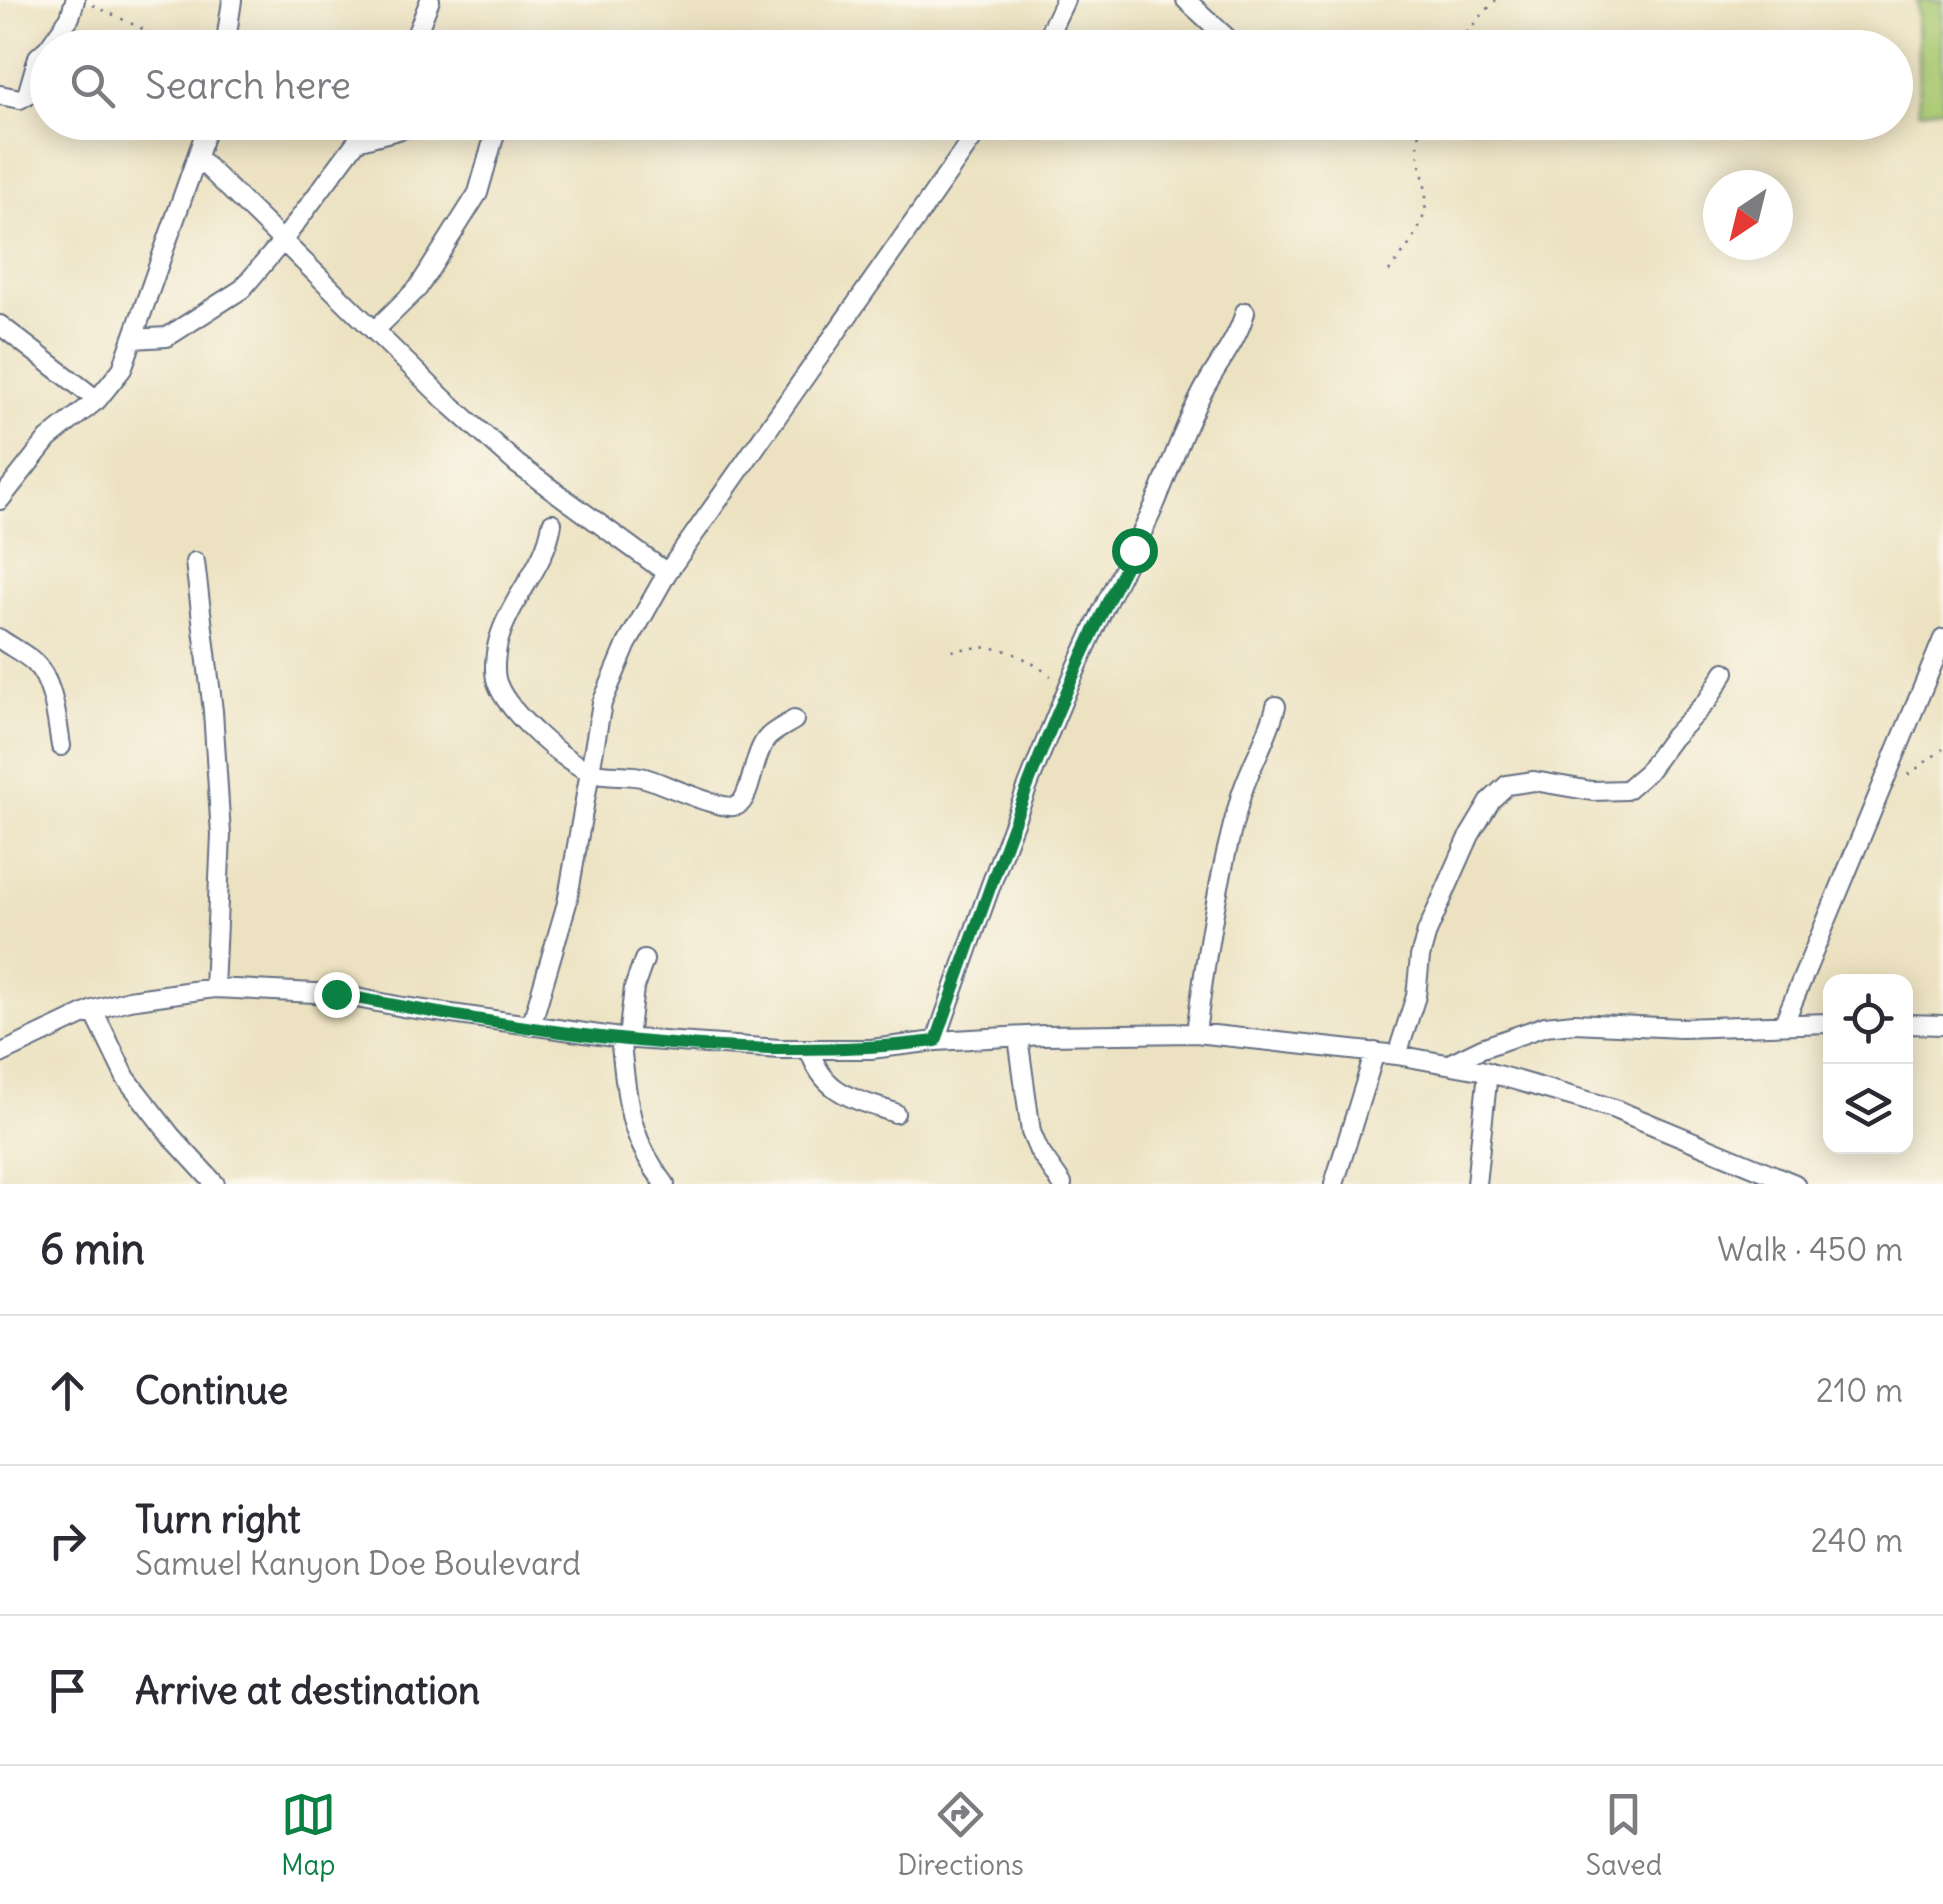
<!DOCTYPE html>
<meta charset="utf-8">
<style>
body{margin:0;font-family:Delius,sans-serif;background:#f7f7f7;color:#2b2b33}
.controls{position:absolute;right:30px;bottom:30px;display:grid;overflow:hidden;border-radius:20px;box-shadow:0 5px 25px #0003}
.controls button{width:90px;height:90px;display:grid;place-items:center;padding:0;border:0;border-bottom:2px solid #e1e1e2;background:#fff;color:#2b2b33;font:50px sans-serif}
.compass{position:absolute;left:1703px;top:170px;width:90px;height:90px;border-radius:50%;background:#fff;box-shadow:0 5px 25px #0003;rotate:215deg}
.stop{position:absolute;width:30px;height:30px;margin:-22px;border:8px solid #0b8043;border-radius:50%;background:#fff}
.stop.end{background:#0b8043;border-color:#fff;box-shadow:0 2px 10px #0008}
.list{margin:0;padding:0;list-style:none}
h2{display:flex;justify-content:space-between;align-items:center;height:130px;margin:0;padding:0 40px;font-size:42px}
h2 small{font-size:32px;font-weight:400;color:#7c7c81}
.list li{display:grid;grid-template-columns:65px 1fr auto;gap:30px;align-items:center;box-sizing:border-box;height:150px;padding:0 40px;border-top:2px solid #e1e1e2}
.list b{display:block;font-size:38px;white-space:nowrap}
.list p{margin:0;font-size:32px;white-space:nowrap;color:#7c7c81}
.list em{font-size:32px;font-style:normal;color:#7c7c81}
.icon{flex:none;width:55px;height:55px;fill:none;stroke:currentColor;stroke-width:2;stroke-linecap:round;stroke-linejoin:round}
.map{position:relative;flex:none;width:1943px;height:1184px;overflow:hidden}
.search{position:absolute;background:#fff;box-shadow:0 5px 25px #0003;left:30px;right:30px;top:30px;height:110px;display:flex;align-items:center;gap:25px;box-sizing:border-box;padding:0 35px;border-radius:55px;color:#7c7c81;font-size:38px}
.sheet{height:580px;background:#fff}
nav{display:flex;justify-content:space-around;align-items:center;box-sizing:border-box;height:140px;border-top:2px solid #e1e1e2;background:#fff;font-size:28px;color:#7c7c81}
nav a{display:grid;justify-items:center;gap:5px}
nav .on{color:#0b8043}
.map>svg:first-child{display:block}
.green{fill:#a8c870;stroke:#627c67;stroke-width:2.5}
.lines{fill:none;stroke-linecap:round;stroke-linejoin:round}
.minor-casing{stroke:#646e81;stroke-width:22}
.path{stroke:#646e81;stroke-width:2.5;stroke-dasharray:2.5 8;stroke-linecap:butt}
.minor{stroke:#fff;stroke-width:18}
.route{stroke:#0b8043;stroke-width:12}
</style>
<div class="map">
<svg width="1943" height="1184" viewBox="0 0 1943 1184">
<rect width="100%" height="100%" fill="#fbf7ec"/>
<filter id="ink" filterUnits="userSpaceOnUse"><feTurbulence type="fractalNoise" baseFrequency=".01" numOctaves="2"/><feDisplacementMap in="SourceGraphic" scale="20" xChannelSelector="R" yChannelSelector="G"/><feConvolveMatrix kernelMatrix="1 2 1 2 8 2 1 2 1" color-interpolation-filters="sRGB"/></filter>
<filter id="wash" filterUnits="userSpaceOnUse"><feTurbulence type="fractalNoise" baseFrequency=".0048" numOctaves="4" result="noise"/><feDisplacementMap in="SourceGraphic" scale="40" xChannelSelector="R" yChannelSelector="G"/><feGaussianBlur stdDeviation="2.25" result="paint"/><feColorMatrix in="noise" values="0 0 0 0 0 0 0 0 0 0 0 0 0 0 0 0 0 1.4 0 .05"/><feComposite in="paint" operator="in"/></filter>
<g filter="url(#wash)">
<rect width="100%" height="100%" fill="#ece2c1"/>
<path class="green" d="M1917,0H1943V108L1919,111Z"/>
</g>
<g filter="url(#ink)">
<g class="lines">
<defs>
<path id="minor" d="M1186,0L1238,48
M48,48L70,17L75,0
M225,48L232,0
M411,48L430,0
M1042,48L1065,0
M0,95L20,99L27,95L38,57L48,48
M455,122L474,126L512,122
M360,140L428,122
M198,158L444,399L517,464L667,573
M0,325L97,400
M374,331L418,288L478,193L498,123
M133,339L167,337L242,289L281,243L371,122
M0,500L48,439L97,400L122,369L209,122
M552,523C546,565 514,594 501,633C496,646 492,672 498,685C509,713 564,762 592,772C608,777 628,773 645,778C663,783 725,813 738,805C752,797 753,752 768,737C775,730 786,725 794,720
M195,562L213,711L221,835L214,988
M0,639C11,647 24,653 34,662C54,681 57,721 61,746
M93,1010L126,1078L171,1136L215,1184
M1784,1023L1943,639
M1906,1024L1943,1025
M531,1026L567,903L602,703L627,644L667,573L984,122
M1196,1033C1206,954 1218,876 1240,799C1249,767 1268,739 1276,706
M1018,1037L1031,1132L1039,1151L1062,1184
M620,1038C628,1098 626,1134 665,1184
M628,1038L634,988L644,960
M936,1041C986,896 1036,753 1101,614C1118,577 1139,542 1155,504C1170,469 1181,434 1199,399C1213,369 1237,343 1245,312
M809,1049C824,1095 853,1098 895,1113
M0,1054L93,1010L129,1000L214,988L336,994L403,1007L620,1038L780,1049H871L936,1041L1044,1035L1196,1033L1397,1055L1480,1070L1612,1108L1795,1184
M1397,1055L1416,996L1420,957L1427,932L1470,835L1491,800L1507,785L1534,781L1592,791L1626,790L1647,772L1672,738L1708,700L1725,672
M1451,1063L1482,1048L1545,1026L1574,1023L1681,1028L1830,1023
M1334,1184L1375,1052
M1476,1184L1488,1072"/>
</defs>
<use href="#minor" class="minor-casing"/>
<path class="path" d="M93,5L151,33L170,48
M1452,48L1496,0
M1389,272C1403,253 1420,234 1425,210C1431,178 1408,154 1424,122
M952,651C996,642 1015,650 1051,676
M1908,775L1943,749"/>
<use href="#minor" class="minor"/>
</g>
</g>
<g class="lines" filter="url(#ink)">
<path class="route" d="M336,994C531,1032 738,1065 936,1041C994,874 1051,707 1134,550"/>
</g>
</svg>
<div class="controls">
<button><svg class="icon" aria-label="locate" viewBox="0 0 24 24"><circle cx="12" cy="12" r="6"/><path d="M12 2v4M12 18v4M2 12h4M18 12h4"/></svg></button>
<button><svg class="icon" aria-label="layers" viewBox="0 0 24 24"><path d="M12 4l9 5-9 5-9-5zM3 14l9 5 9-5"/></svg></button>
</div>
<svg class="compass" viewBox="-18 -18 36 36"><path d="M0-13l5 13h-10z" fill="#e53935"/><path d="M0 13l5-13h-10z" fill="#7c7c81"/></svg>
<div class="stop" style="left:1134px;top:550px"></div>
<div class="stop end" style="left:336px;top:994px"></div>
<div class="search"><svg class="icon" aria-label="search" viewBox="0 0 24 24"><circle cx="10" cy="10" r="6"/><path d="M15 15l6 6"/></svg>Search here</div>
</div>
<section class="sheet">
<h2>6 min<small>Walk · 450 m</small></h2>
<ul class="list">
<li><svg class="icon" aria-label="ahead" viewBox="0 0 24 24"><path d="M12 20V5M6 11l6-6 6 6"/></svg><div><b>Continue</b></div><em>210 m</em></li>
<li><svg class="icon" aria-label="right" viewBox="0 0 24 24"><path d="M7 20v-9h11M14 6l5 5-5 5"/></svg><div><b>Turn right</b><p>Samuel Kanyon Doe Boulevard</p></div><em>240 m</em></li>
<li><svg class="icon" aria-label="arrive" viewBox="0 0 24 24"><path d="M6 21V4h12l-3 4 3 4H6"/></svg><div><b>Arrive at destination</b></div></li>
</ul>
</section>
<nav>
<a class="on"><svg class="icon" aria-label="map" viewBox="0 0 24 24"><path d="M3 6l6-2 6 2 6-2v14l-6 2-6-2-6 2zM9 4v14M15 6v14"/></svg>Map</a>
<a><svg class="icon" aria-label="directions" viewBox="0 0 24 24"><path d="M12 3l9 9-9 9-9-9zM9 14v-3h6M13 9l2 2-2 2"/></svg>Directions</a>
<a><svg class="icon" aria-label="saved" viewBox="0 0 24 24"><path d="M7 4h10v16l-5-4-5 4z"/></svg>Saved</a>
</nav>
